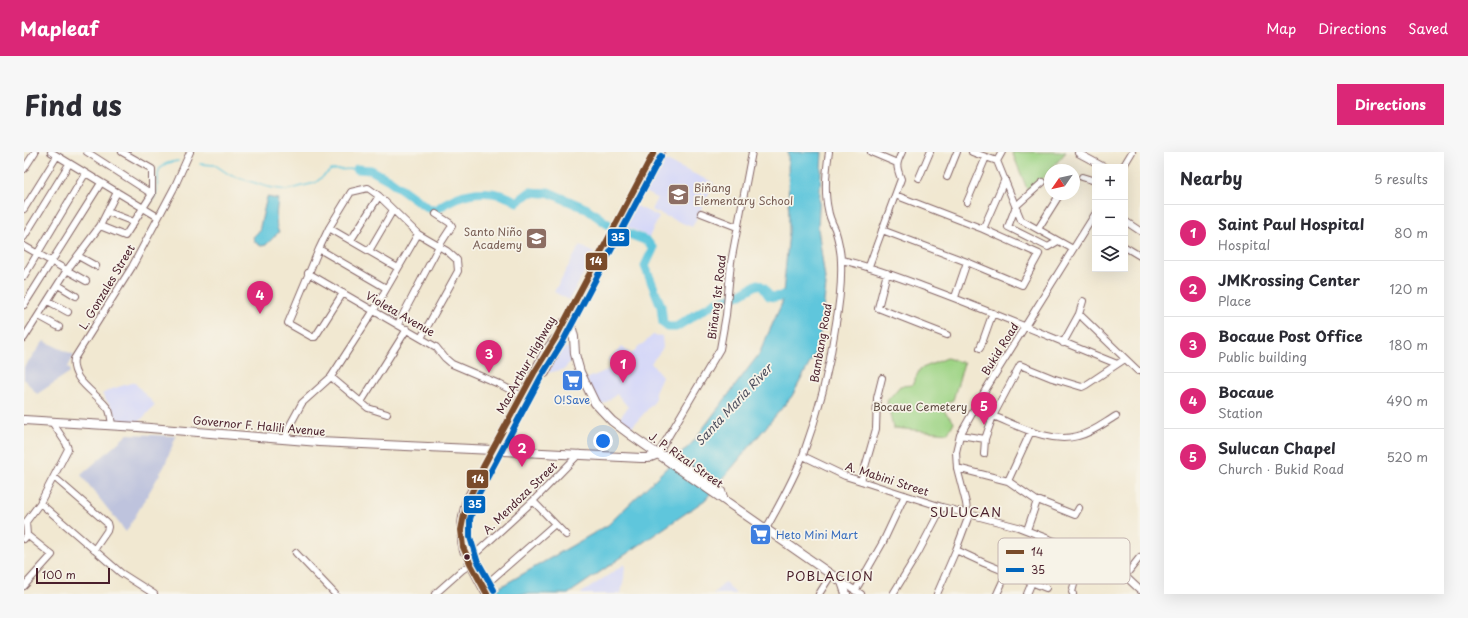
<!DOCTYPE html>
<meta charset="utf-8">
<style>
body{margin:0;font-family:"Playpen Sans",sans-serif;background:#f7f7f7;color:#2b2b33}
.controls{position:absolute;right:12px;top:12px;display:grid;overflow:hidden;border-radius:0px;box-shadow:0 4px 16px #0002}
.controls button{width:36px;height:36px;display:grid;place-items:center;padding:0;border:0;border-bottom:1px solid #e1e1e2;background:#fff;color:#2b2b33;font:20px sans-serif}
.compass{position:absolute;left:1020px;top:12px;width:36px;height:36px;border-radius:50%;background:#fff;box-shadow:0 4px 16px #0002;rotate:236deg}
.scale{position:absolute;left:12px;bottom:10px;width:74px;box-sizing:border-box;padding-left:4px;border:2px solid #4a1f2b;border-top:0;font-size:11px;line-height:14px;white-space:nowrap;color:#4a1f2b;-webkit-text-stroke:3px #f7f3e8;paint-order:stroke}
.you{position:absolute;left:579px;top:289px;width:14px;height:14px;margin:-10px;border:3px solid #fff;border-radius:50%;background:#1a73e8;box-shadow:0 0 0 6px #1a73e833}
.badge{display:grid;place-items:center;width:26px;height:26px;border-radius:50%;background:#db2777;color:#fff;font-size:13px;font-weight:700}
.pin{position:absolute;translate:-50% -33px;filter:drop-shadow(0 1px 2px #0008)}
.pin::after{content:'';position:absolute;top:21px;width:14px;height:12px;background:inherit;clip-path:polygon(0 0,100% 0,50% 100%)}
.list{margin:0;padding:0;list-style:none}
h2{display:flex;justify-content:space-between;align-items:center;height:52px;margin:0;padding:0 16px;font-size:17px}
h2 small{font-size:13px;font-weight:400;color:#7c7c81}
.list li{display:grid;grid-template-columns:26px 1fr auto;gap:12px;align-items:center;box-sizing:border-box;height:56px;padding:0 16px;border-top:1px solid #e1e1e2}
.list b{display:block;font-size:15px;white-space:nowrap}
.list p{margin:0;font-size:13px;white-space:nowrap;color:#7c7c81}
.list em{font-size:13px;font-style:normal;color:#7c7c81}
.icon{flex:none;width:22px;height:22px;fill:none;stroke:currentColor;stroke-width:2;stroke-linecap:round;stroke-linejoin:round}
.map{position:relative;flex:none;width:1116px;height:442px;overflow:hidden;border-radius:0px}
header{display:flex;align-items:center;gap:24px;box-sizing:border-box;height:56px;padding:0 20px;background:#db2777;color:#fff}
header strong{font-size:19px}
nav{display:flex;gap:22px;margin-inline-start:auto;font-size:14px}
.intro{display:flex;align-items:center;justify-content:space-between;box-sizing:border-box;height:96px;padding:0 24px}
h1{margin:0;font-size:28px}
.button{padding:10px 18px;border-radius:0px;background:#db2777;color:#fff;font-size:14px;font-weight:700}
main{display:flex;gap:24px;padding:0 24px}
aside{flex:1;background:#fff;border-radius:0px;box-shadow:0 4px 16px #0002}
.map>svg:first-child{display:block}
.built{fill:#d6d8f8}
.industrial{fill:#bec3dd}
.green{fill:#9ed485;stroke:#747a58}
.water{fill:#5fc6dc;stroke:#547284}
.lines{fill:none;stroke-linecap:round;stroke-linejoin:round}
.stream{stroke:#5fc6dc;stroke-width:1.5}
.river{stroke:#5fc6dc;stroke-width:9}
.minor-casing{stroke:#846565;stroke-width:8}
.major-casing{stroke:#846565;stroke-width:10}
.highway-casing{stroke:#846565;stroke-width:11}
.minor{stroke:#fff;stroke-width:6}
.major{stroke:#fff;stroke-width:8}
.highway{stroke:#fff;stroke-width:9}
.highway-bridge-casing{stroke:#846565;stroke-width:11;stroke-linecap:butt}
.highway-bridge{stroke:#fff;stroke-width:9}
.bus-1-casing{stroke:#f7f3e8;stroke-width:9}
.bus-2-casing{stroke:#f7f3e8;stroke-width:9}
.bus-1{stroke:#7a4b2a;stroke-width:6}
.bus-2{stroke:#0065bd;stroke-width:6}
.bus-dot{fill:#4a1f2b;stroke:#f7f3e8;stroke-width:1.5}
.labels{text-anchor:middle;stroke-width:3.5;stroke-linejoin:round;paint-order:stroke}
.education-label{font-size:11px;fill:#785e54;stroke:#f7f3e8;text-anchor:start}
.street-label{font-size:11px;fill:#4a1f2b;stroke:#f7f3e8}
.shop-label{font-size:11px;fill:#366cbe;stroke:#f7f3e8}
.park-label{font-size:11px;fill:#5f4c42;stroke:#f7f3e8}
.water-label{font-size:12px;font-style:italic;fill:#505160;stroke:#f7f3e8}
.quarter-label{font-size:13px;letter-spacing:1px;fill:#4a1f2b;stroke:#f7f3e8}
.key{fill:#f7f3e8;stroke:#c3b3af;stroke-width:1}
.key-label{font-size:11px;fill:#4a1f2b}
.line-badge{stroke:#f7f3e8;stroke-width:1.5}
.badge-label{font-size:11px;text-anchor:middle;font-weight:bold;fill:#fff}
</style>
<header>
<strong>Mapleaf</strong>
<nav><a>Map</a><a>Directions</a><a>Saved</a></nav>
</header>
<div class="intro"><h1>Find us</h1><a class="button">Directions</a></div>
<main>
<div class="map">
<svg width="1116" height="442" viewBox="0 0 1116 442">
<rect width="100%" height="100%" fill="#f7f3e8"/>
<filter id="ink" filterUnits="userSpaceOnUse"><feTurbulence type="fractalNoise" baseFrequency=".025" numOctaves="2"/><feDisplacementMap in="SourceGraphic" scale="8" xChannelSelector="R" yChannelSelector="G"/><feConvolveMatrix kernelMatrix="1 2 1 2 8 2 1 2 1" color-interpolation-filters="sRGB"/></filter>
<filter id="wash" filterUnits="userSpaceOnUse"><feTurbulence type="fractalNoise" baseFrequency=".012" numOctaves="4" result="noise"/><feDisplacementMap in="SourceGraphic" scale="16" xChannelSelector="R" yChannelSelector="G"/><feGaussianBlur stdDeviation="0.9" result="paint"/><feColorMatrix in="noise" values="0 0 0 0 0 0 0 0 0 0 0 0 0 0 0 0 0 1.4 0 .05"/><feComposite in="paint" operator="in"/></filter>
<g filter="url(#wash)">
<rect width="100%" height="100%" fill="#f1e8d1"/>
<path class="built" d="M636,6L690,31L668,75L627,58L633,46L618,39Z
M611,53L635,65L625,85L600,73Z
M556,93L571,102L545,148L530,140Z
M629,183L638,184L639,196L627,211L638,224L631,240V249L607,276L595,267L604,255L593,242L578,253L573,248L562,227L588,216L584,207L598,195L607,202Z
M538,194L546,197L547,207L541,217L523,221Z
M110,230L131,253L113,272L92,270L90,259L78,242L88,237Z
M601,412L600,426L597,442H556Z
M701,430L712,442H689Z"/>
<path class="industrial" d="M20,189L50,203L44,215L46,217V220L13,242L0,227V215Z
M104,282L152,284L141,313L102,380L57,323Z"/>
<path class="green" d="M988,0H1042L1005,42Z
M923,206L940,211L929,248L923,251L920,259L930,270L924,281L869,276L863,249L876,234L888,233L896,217Z
M959,247L973,254L969,262L955,254Z"/>
<path class="water" d="M764,0H798L794,76L802,134L794,196L768,244L681,348L544,442H464L584,373L668,291L735,202L758,151L765,80Z
M243,45L254,47C253,55 250,73 255,80L242,93L237,94L231,90L229,85L235,79Z"/>
<g class="lines">
<path class="stream" d="M176,12L191,13L206,23L244,35L262,38L291,31L307,18L333,17
M125,51C145,32 119,13 154,9"/>
<path class="river" d="M333,17L347,18L365,28L404,56L412,58C435,39 468,34 493,50L506,40L519,41L524,40L563,57L585,73
M598,79L623,89L629,97L621,114L637,154L639,171L644,175H652L692,150L713,144L734,132L739,135L745,144L751,145L771,142"/>
</g>
</g>
<g filter="url(#ink)">
<g class="lines">
<defs>
<path id="minor" d="M27,0L134,65
M63,0L128,42
M98,0L128,17V42L110,70
M847,0L873,11
M948,0L973,9L997,68L1049,97
M1054,1L1080,15
M973,9L978,0
M1099,15L1108,0
M0,17L11,0
M923,25L933,0
M1058,25L1071,29
M895,26L906,0
M1019,30L992,54L984,75L1024,95L1034,89
M943,50L962,5
M0,57L33,4
M677,61L713,75
M1101,69L1116,79
M76,74L101,84L110,70L84,60
M305,76L374,116
M959,77L981,27
M1014,77L1036,42
M858,78L943,110L998,133L1015,102L959,77L871,43
M0,85L45,12
M327,88L355,44
M0,94L62,129
M1101,95L1116,104
M295,97L362,136
M345,99L369,58
M54,104L72,114
M817,108C845,114 871,124 898,134C964,158 1028,186 1093,212
M845,114L877,27C872,14 872,12 878,0
M284,121L412,195L421,206L428,212L475,232L498,244
M863,121L854,156L923,183
M0,124L61,22
M34,133L52,144
M319,141L291,185H288L265,172L264,171L295,97L305,76L327,40L344,36L355,44L394,82L423,99L433,108L434,119L397,186
M931,145L943,110
M24,149L44,160
M0,153L77,31
M1055,162L1114,219H1116
M15,164L35,175
M374,172L415,94L428,74L426,71L412,62
M0,186L43,118L76,74L93,40
M1039,191L1055,162L1059,149
M956,196C961,184 964,173 969,161
M307,225L344,256L363,262
M337,250L383,177
M969,264C995,274 1026,292 1054,284C1068,281 1080,271 1092,264
M88,273C87,268 87,263 85,258C75,242 46,229 50,207L108,115L150,36L166,0
M936,283L961,287L960,302
M961,287L969,264L996,213L1028,226L1058,235L1062,233L1101,207
M261,288L266,273L278,251L307,225L350,158L394,82
M779,304L821,324L837,329L918,355L994,375L1061,401L1080,411L1101,424L1116,438
M933,316L984,329L1013,349
M30,325L83,371L84,375L83,379L70,398
M837,329L852,277L853,246L858,226
M984,329L1007,279
M701,348L698,339L648,304L634,302L696,197L702,163L707,110L728,0
M509,349L542,383
M16,351L97,421L130,442
M742,377C755,353 769,329 779,303C794,262 805,220 811,177C815,155 818,133 817,110C817,100 814,87 811,77C808,71 805,65 804,57C800,39 802,19 805,0
M1003,378L1013,349H1016L1051,363L1055,356
M0,387L3,383L2,370L16,351L44,297L42,291L28,270
M932,398L960,411L1022,436
M272,401L311,442
M450,403L509,349L555,302
M1101,424L1116,405
M818,430L837,442
M0,434L28,403L3,383
M459,435L531,372
M831,439L859,390L881,343
M411,442L438,418L449,411
M795,442L807,423
M869,442L894,401L918,355
M913,442L932,398L944,366L942,351L933,316L932,300L936,283L962,237L1071,62
M973,442L983,420
M1003,442L1008,430
M1049,442L1048,440L1051,429L1058,422L1080,411"/>
<path id="major" d="M540,170L545,173L548,177L550,185L551,202L556,220L571,251L588,269L608,284L818,430L822,442
M521,221L533,197
M0,268L114,275L295,290L469,298
M479,299L617,306H624L634,302
M440,399C435,382 438,365 443,348L521,200L531,187"/>
<path id="highway" d="M525,204L537,188L636,0
M444,397L446,410L463,442"/>
</defs>
<use href="#minor" class="minor-casing"/>
<use href="#major" class="major-casing"/>
<use href="#highway" class="highway-casing"/>
<use href="#minor" class="minor"/>
<use href="#major" class="major"/>
<use href="#highway" class="highway"/>
<defs>
<path id="highway-bridge" d="M444,397C440,379 443,363 450,346L525,204"/>
</defs>
<use href="#highway-bridge" class="highway-bridge-casing"/>
<use href="#highway-bridge" class="highway-bridge"/>
<defs>
<path id="bus-1" d="M463,442L446,411L439,395L437,378L442,353L459,315L510,221L531,187L630,0"/>
<path id="bus-2" d="M470,438L453,408L446,385V367L454,343L517,225L538,191L637,4"/>
</defs>
<use href="#bus-1" class="bus-1-casing"/>
<use href="#bus-2" class="bus-2-casing"/>
<use href="#bus-1" class="bus-1"/>
<use href="#bus-2" class="bus-2"/>
</g>
</g>
<defs>
<symbol id="school-square" viewBox="-11 -11 22 22"><rect x="-9" y="-9" width="18" height="18" rx="4" fill="#8d6e63" stroke="#f7f3e8"/><path d="M0-5L7-2L0 1L-7-2ZM-4 1L0 2.5L4 1V4Q0 6-4 4Z" fill="#fff"/></symbol>
<symbol id="supermarket-square" viewBox="-11 -11 22 22"><rect x="-9" y="-9" width="18" height="18" rx="4" fill="#3f7fe0" stroke="#f7f3e8"/><path d="M-6-5.5h2.5l.6 2H6L4.5 2H-2.5L-4.4-4H-6ZM-1.5 3.2a1.3 1.3 0 1 0 .1 0ZM3 3.2a1.3 1.3 0 1 0 .1 0Z" fill="#fff"/></symbol>
</defs>
<g fill-rule="evenodd">
<use href="#school-square" x="642" y="30" width="25" height="25"/>
<use href="#school-square" x="500" y="74" width="25" height="25"/>
<use href="#supermarket-square" x="536" y="216" width="25" height="25"/>
<use href="#supermarket-square" x="724" y="370" width="25" height="25"/>
</g>
<circle class="bus-dot" cx="443" cy="405" r="3.5"/>
<g class="labels">
<g class="education-label">
<text x="670" y="40">Biñang<tspan x="670" dy="13">Elementary School</tspan></text>
<text x="498" y="84" text-anchor="end">Santo Niño<tspan x="498" dy="13">Academy</tspan></text>
</g>
<g class="street-label">
<text transform="translate(83 135) rotate(-59)" y="4">L. Gonzales Street</text>
<text transform="translate(693 145) rotate(-83)" y="4">Biñang 1st Road</text>
<text transform="translate(376 162) rotate(30)" y="4">Violeta Avenue</text>
<text transform="translate(797 191) rotate(-80)" y="4">Bambang Road</text>
<text transform="translate(976 197) rotate(-58)" y="4">Bukid Road</text>
<text transform="translate(502 213) rotate(-61)" y="4">MacArthur Highway</text>
<text transform="translate(235 274) rotate(5)" y="4">Governor F. Halili Avenue</text>
<text transform="translate(662 308) rotate(35)" y="4">J. P. Rizal Street</text>
<text transform="translate(863 327) rotate(18)" y="4">A. Mabini Street</text>
<text transform="translate(496 346) rotate(-44)" y="4">A. Mendoza Street</text>
</g>
<g class="shop-label">
<text x="548" y="252">O!Save</text>
<text x="752" y="387" text-anchor="start">Heto Mini Mart</text>
</g>
<g class="park-label">
<text x="896" y="259">Bocaue Cemetery</text>
</g>
<g class="water-label">
<text transform="translate(710 253) rotate(-47)" y="4">Santa Maria River</text>
</g>
<g class="quarter-label">
<text x="942" y="365">SULUCAN</text>
<text x="806" y="429">POBLACION</text>
</g>
</g>
<rect x="974" y="386" width="132" height="46" rx="6" class="key"/>
<rect x="982" y="398" width="18" height="4" fill="#7a4b2a"/>
<rect x="982" y="416" width="18" height="4" fill="#0065bd"/>
<g class="key-label">
<text x="1007" y="404">14</text>
<text x="1007" y="422">35</text>
</g>
<g class="line-badge">
<rect x="583" y="76" width="23" height="19" rx="4" fill="#0065bd"/>
<rect x="561" y="100" width="23" height="19" rx="4" fill="#7a4b2a"/>
<rect x="442" y="317" width="23" height="20" rx="4" fill="#7a4b2a"/>
<rect x="439" y="343" width="23" height="19" rx="4" fill="#0065bd"/>
</g>
<g class="badge-label">
<text x="594" y="89">35</text>
<text x="572" y="113">14</text>
<text x="454" y="331">14</text>
<text x="451" y="356">35</text>
</g>
</svg>
<div class="controls">
<button>+</button>
<button>−</button>
<button><svg class="icon" aria-label="layers" viewBox="0 0 24 24"><path d="M12 4l9 5-9 5-9-5zM3 14l9 5 9-5"/></svg></button>
</div>
<svg class="compass" viewBox="-18 -18 36 36"><path d="M0-13l5 13h-10z" fill="#e53935"/><path d="M0 13l5-13h-10z" fill="#7c7c81"/></svg>
<div class="scale">100 m</div>
<div class="you"></div>
<div class="pin badge" style="left:599px;top:231px">1</div>
<div class="pin badge" style="left:498px;top:315px">2</div>
<div class="pin badge" style="left:465px;top:221px">3</div>
<div class="pin badge" style="left:236px;top:162px">4</div>
<div class="pin badge" style="left:960px;top:273px">5</div>
</div>
<aside>
<h2>Nearby<small>5 results</small></h2>
<ul class="list">
<li><span class="badge">1</span><div><b>Saint Paul Hospital</b><p>Hospital</p></div><em>80 m</em></li>
<li><span class="badge">2</span><div><b>JMKrossing Center</b><p>Place</p></div><em>120 m</em></li>
<li><span class="badge">3</span><div><b>Bocaue Post Office</b><p>Public building</p></div><em>180 m</em></li>
<li><span class="badge">4</span><div><b>Bocaue</b><p>Station</p></div><em>490 m</em></li>
<li><span class="badge">5</span><div><b>Sulucan Chapel</b><p>Church · Bukid Road</p></div><em>520 m</em></li>
</ul>
</aside>
</main>
